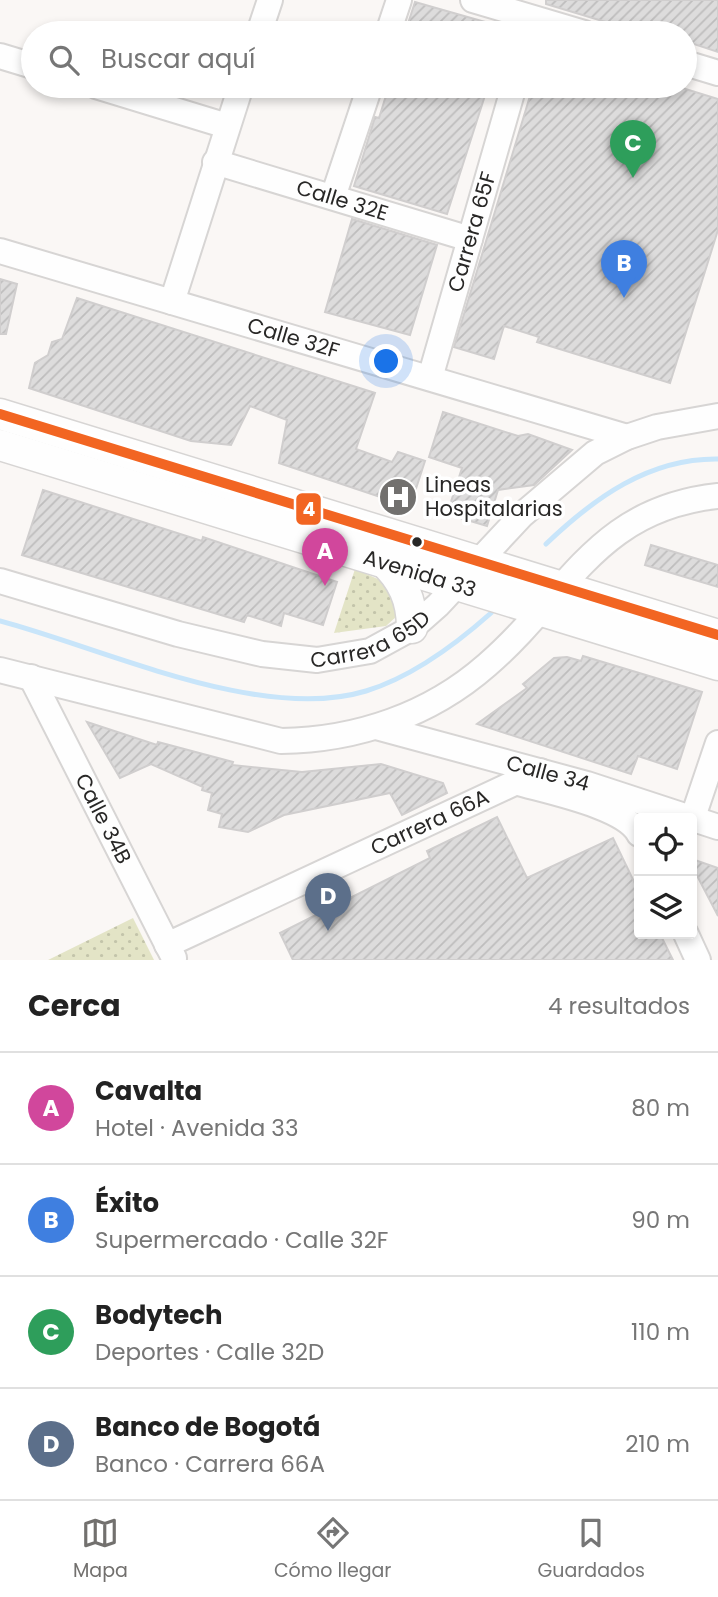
<!DOCTYPE html>
<html lang="es">
<meta charset="utf-8">
<style>
body{margin:0;font-family:Poppins,sans-serif;background:#f6f6f6;color:#222}
.controls{position:absolute;right:21px;bottom:21px;display:grid;overflow:hidden;border-radius:7px;box-shadow:0 4px 10px #0003}
.controls button{width:63px;height:63px;display:grid;place-items:center;padding:0;border:0;border-bottom:2px solid #e0e0e0;background:#fff;color:#222;font:35px sans-serif}
.you{position:absolute;left:387px;top:362px;width:24px;height:24px;margin:-18px;border:5px solid #fff;border-radius:50%;background:#1a73e8;box-shadow:0 0 0 10px #1a73e833}
.badge{display:grid;place-items:center;width:46px;height:46px;border-radius:50%;background:#72706e;color:#fff;font-size:23px;font-weight:700}
.pin{position:absolute;translate:-50% -58px;filter:drop-shadow(0 2px 4px #0008)}
.pin::after{content:'';position:absolute;top:37px;width:24px;height:21px;background:inherit;clip-path:polygon(0 0,100% 0,50% 100%)}
.list{margin:0;padding:0;list-style:none}
h2{display:flex;justify-content:space-between;align-items:center;height:91px;margin:0;padding:0 28px;font-size:30px}
h2 small{font-size:23px;font-weight:400;color:#767676}
.list li{display:grid;grid-template-columns:46px 1fr auto;gap:21px;align-items:center;box-sizing:border-box;height:112px;padding:0 28px;border-top:2px solid #e0e0e0}
.list b{display:block;font-size:26px;white-space:nowrap}
.list p{margin:0;font-size:23px;white-space:nowrap;color:#767676}
.list em{font-size:23px;font-style:normal;color:#767676}
.icon{flex:none;width:38px;height:38px;fill:none;stroke:currentColor;stroke-width:2;stroke-linecap:round;stroke-linejoin:round}
.map{position:relative;flex:none;width:718px;height:960px;overflow:hidden}
.search{position:absolute;background:#fff;box-shadow:0 4px 10px #0003;left:21px;right:21px;top:21px;height:77px;display:flex;align-items:center;gap:18px;box-sizing:border-box;padding:0 24px;border-radius:38px;color:#767676;font-size:26px}
.sheet{height:539px;background:#fff}
nav{display:flex;justify-content:space-around;align-items:center;box-sizing:border-box;height:98px;border-top:2px solid #e0e0e0;background:#fff;font-size:19px;color:#767676}
nav a{display:grid;justify-items:center;gap:4px}
nav .on{color:#72706e}
.map>svg:first-child{display:block}
.park{fill:url(#park-dots)}
.lines{fill:none;stroke-linecap:round;stroke-linejoin:round}
.stream{stroke:#c8e5fa;stroke-width:5}
.building{fill:url(#building-hatch);stroke:#d0cece;stroke-width:2}
.minor-casing{stroke:#d7d5d4;stroke-width:28}
.major-casing{stroke:#d7d5d4;stroke-width:33}
.minor{stroke:#fefefe;stroke-width:24}
.major{stroke:#fefefe;stroke-width:30}
.bus-1-casing{stroke:#fff;stroke-width:16}
.bus-1{stroke:#f26522;stroke-width:10}
.bus-dot{fill:#282726;stroke:#fff;stroke-width:2.5}
.labels{text-anchor:middle;stroke-width:7;stroke-linejoin:round;paint-order:stroke}
.street-label{font-size:21px;fill:#282726;stroke:#fff}
.poi-label{font-size:21px;fill:#282726;stroke:#fff;text-anchor:start}
.line-badge{stroke:#fff;stroke-width:2.5}
.badge-label{font-size:19px;text-anchor:middle;font-weight:bold;fill:#fff}
</style>
<div class="map">
<svg width="718" height="960" viewBox="0 0 718 960">
<defs>
<pattern id="park-dots" width="8" height="8" patternUnits="userSpaceOnUse" patternTransform="scale(1.75)"><rect width="8" height="8" fill="#e3e4c6"/><path d="M2 2h.1M6 6h.1" fill="none" stroke="#c3c4aa" stroke-width="1.8" stroke-linecap="round"/></pattern>
<pattern id="building-hatch" width="6" height="6" patternUnits="userSpaceOnUse" patternTransform="scale(1.75)"><rect width="6" height="6" fill="#dddcdc"/><path d="M-1 1l2-2M0 6l6-6M5 7l2-2" fill="none" stroke="#bebdbd"/></pattern>
</defs>
<rect width="100%" height="100%" fill="#faf7f5"/>
<path class="park" d="M355,569L387,583L398,615L386,626L334,633Z
M133,918L154,960H48Z"/>
<g class="lines">
<path class="stream" d="M546,544C594,498 649,458 718,459
M0,621C105,649 261,723 366,691C412,677 455,645 491,613"/>
</g>
<path class="building" d="M546,0H718V52L685,41V33H658L620,22L619,26L546,4Z
M415,2L510,29L509,33H405Z
M389,86H488L447,214L354,186L375,117L379,118Z
M533,86H676L718,99V230L670,383L537,342L539,337L504,326L494,359L454,347Z
M352,219L437,245L410,335L325,312Z
M0,279L17,284L6,334H0Z
M77,298L375,393L356,449L392,462L398,452L425,461L410,507L279,463L287,420L250,406L231,445L191,441L29,388L35,363L48,355L52,342L62,339Z
M443,412L518,436L528,434L572,450L534,485L498,490L487,526L447,514L462,468L429,457Z
M43,490L202,541L203,537L337,582L323,625L284,613L281,626L247,615L244,622L22,555Z
M651,545L718,565V587L645,565Z
M583,656L702,692L677,769L638,756L631,774L477,724L527,688L523,684L554,658L567,657L581,661Z
M87,722L157,745L158,742L233,762L232,765L302,772L381,764L443,783L447,793L402,815L390,793L284,815L248,832L219,827L222,814L208,810L212,793L202,790L203,787L151,764L120,778Z
M497,817L527,878L613,838L639,892V934H660L673,960H293L280,933L430,858L427,851Z
M692,859L718,868V916L692,866Z"/>
<g class="lines">
<defs>
<g id="minor">
<path d="M473,0L584,33"/>
<path d="M259,33L270,0"/>
<path d="M388,33L399,0"/>
<path d="M0,56L33,66"/>
<path d="M685,63L718,73"/>
<path d="M96,86L227,126"/>
<path id="s1" d="M215,162L470,239"/>
<path d="M333,197L370,86"/>
<path id="s2" d="M0,251L627,437"/>
<path d="M172,302L241,86"/>
<path id="s3" d="M430,378L514,86"/>
<path id="s4" d="M0,581L178,634L262,654L317,660L370,651L412,628L438,605L522,515L595,453L627,437L657,427L718,416"/>
<path d="M0,670L281,741C357,740 430,715 487,665C569,594 596,509 718,496"/>
<path id="s5" d="M31,677L174,958"/>
<path id="s6" d="M376,727L587,784L718,827"/>
<path d="M515,782C545,791 625,806 639,834"/>
<path d="M693,817L718,743"/>
<path d="M686,934L698,960"/>
<path id="s7" d="M167,945L540,771"/>
</g>
<g id="major">
<path d="M0,414L718,635"/>
<path id="s8" d="M0,445L718,665"/>
<path d="M382,560C403,580 412,600 412,628"/>
</g>
</defs>
<use href="#minor" class="minor-casing"/>
<use href="#major" class="major-casing"/>
<use href="#minor" class="minor"/>
<use href="#major" class="major"/>
<defs>
<path id="bus-1" d="M0,414L718,635"/>
</defs>
<use href="#bus-1" class="bus-1-casing"/>
<use href="#bus-1" class="bus-1"/>
</g>
<defs>
<symbol id="hospital-disc" viewBox="-11 -11 22 22"><circle r="9.5" fill="#72706e" stroke="#fff"/><path d="M-5-5h3v3.5h4V-5h3V5h-3V1.5h-4V5h-3Z" fill="#fff"/></symbol>
</defs>
<g fill-rule="evenodd">
<use href="#hospital-disc" x="376" y="475" width="44" height="44"/>
</g>
<circle class="bus-dot" cx="417" cy="542" r="6"/>
<g class="labels">
<g class="street-label">
<text dy="7" stroke="none"><textPath href="#s1" startOffset="133">Calle 32E</textPath></text>
<text dy="7" stroke="none"><textPath href="#s3" startOffset="152">Carrera 65F</textPath></text>
<text dy="7" stroke="none"><textPath href="#s2" startOffset="306">Calle 32F</textPath></text>
<text dy="7" stroke="none"><textPath href="#s8" startOffset="439">Avenida 33</textPath></text>
<text dy="7" stroke="none"><textPath href="#s4" startOffset="385">Carrera 65D</textPath></text>
<text dy="7" stroke="none"><textPath href="#s6" startOffset="178">Calle 34</textPath></text>
<text dy="7" stroke="none"><textPath href="#s5" startOffset="159">Calle 34B</textPath></text>
<text dy="7" stroke="none"><textPath href="#s7" startOffset="290">Carrera 66A</textPath></text>
</g>
<g class="poi-label">
<text x="425" y="492">Lineas<tspan x="425" dy="24">Hospitalarias</tspan></text>
</g>
</g>
<rect class="line-badge" x="295" y="492" width="27" height="34" rx="7" fill="#f26522"/>
<g class="badge-label">
<text x="309" y="516">4</text>
</g>
</svg>
<div class="controls">
<button><svg class="icon" aria-label="locate" viewBox="0 0 24 24"><circle cx="12" cy="12" r="6"/><path d="M12 2v4M12 18v4M2 12h4M18 12h4"/></svg></button>
<button><svg class="icon" aria-label="layers" viewBox="0 0 24 24"><path d="M12 4l9 5-9 5-9-5zM3 14l9 5 9-5"/></svg></button>
</div>
<div class="you"></div>
<div class="pin badge" style="left:325px;top:586px;background:#d1479c">A</div>
<div class="pin badge" style="left:624px;top:298px;background:#3f7fe0">B</div>
<div class="pin badge" style="left:633px;top:178px;background:#2e9e5b">C</div>
<div class="pin badge" style="left:328px;top:931px;background:#5c6f8a">D</div>
<div class="search"><svg class="icon" aria-label="search" viewBox="0 0 24 24"><circle cx="10" cy="10" r="6"/><path d="M15 15l6 6"/></svg>Buscar aquí</div>
</div>
<section class="sheet">
<h2>Cerca<small>4 resultados</small></h2>
<ul class="list">
<li><span class="badge" style="background:#d1479c">A</span><div><b>Cavalta</b><p>Hotel · Avenida 33</p></div><em>80 m</em></li>
<li><span class="badge" style="background:#3f7fe0">B</span><div><b>Éxito</b><p>Supermercado · Calle 32F</p></div><em>90 m</em></li>
<li><span class="badge" style="background:#2e9e5b">C</span><div><b>Bodytech</b><p>Deportes · Calle 32D</p></div><em>110 m</em></li>
<li><span class="badge" style="background:#5c6f8a">D</span><div><b>Banco de Bogotá</b><p>Banco · Carrera 66A</p></div><em>210 m</em></li>
</ul>
</section>
<nav>
<a class="on"><svg class="icon" aria-label="map" viewBox="0 0 24 24"><path d="M3 6l6-2 6 2 6-2v14l-6 2-6-2-6 2zM9 4v14M15 6v14"/></svg>Mapa</a>
<a><svg class="icon" aria-label="directions" viewBox="0 0 24 24"><path d="M12 3l9 9-9 9-9-9zM9 14v-3h6M13 9l2 2-2 2"/></svg>Cómo llegar</a>
<a><svg class="icon" aria-label="saved" viewBox="0 0 24 24"><path d="M7 4h10v16l-5-4-5 4z"/></svg>Guardados</a>
</nav>
